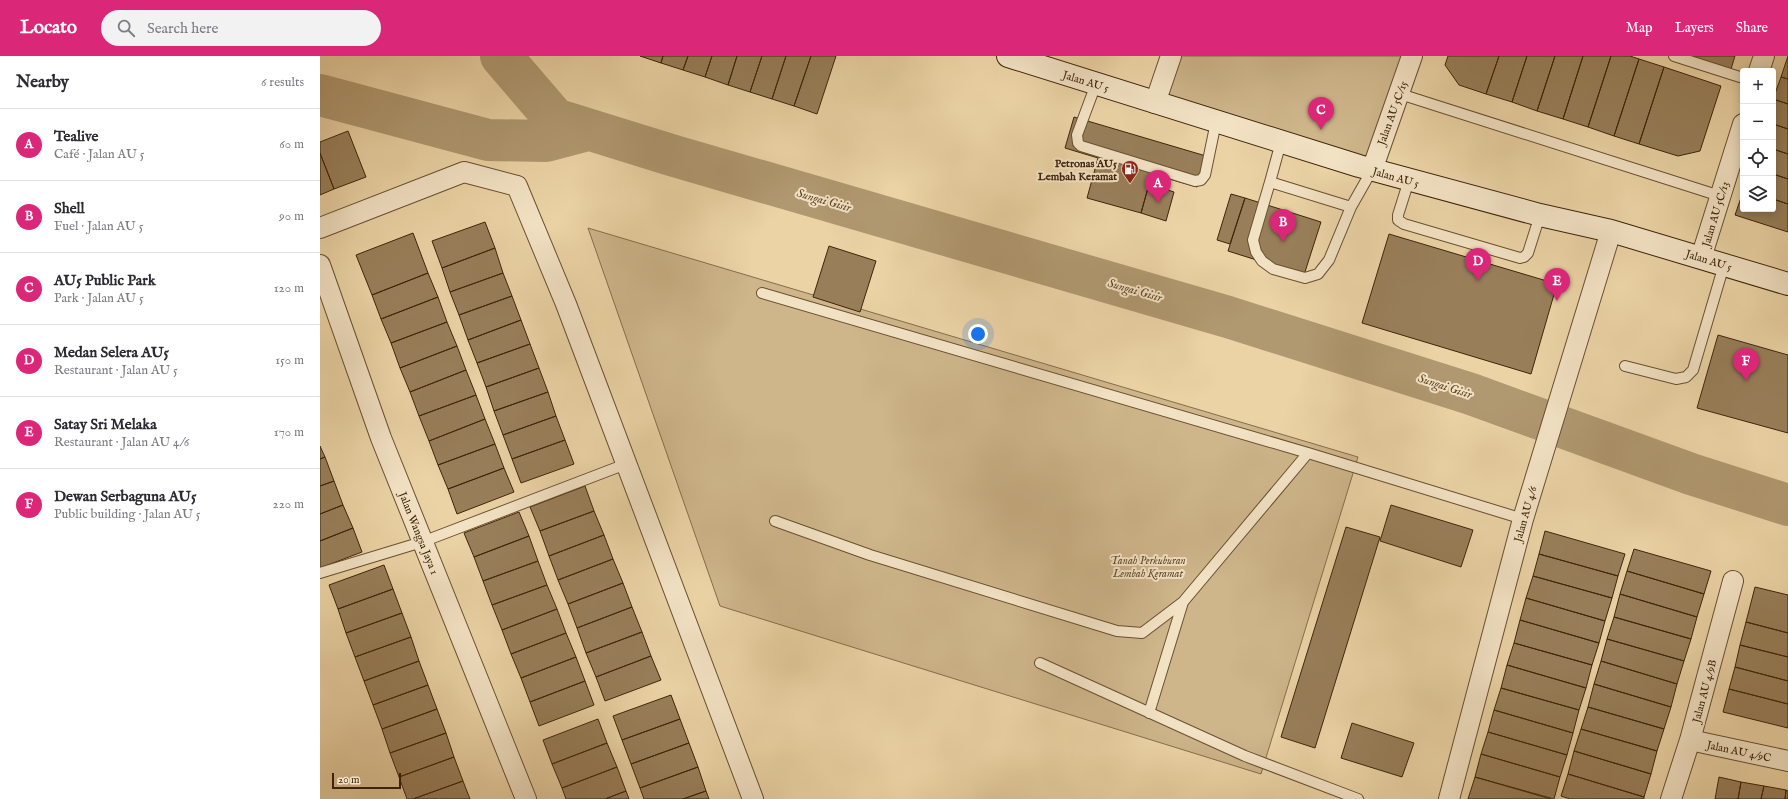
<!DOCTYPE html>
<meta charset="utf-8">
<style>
body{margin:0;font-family:"IM FELL English",serif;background:#f2f2f3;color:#2b2b33}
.controls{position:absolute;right:12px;top:12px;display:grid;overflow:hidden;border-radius:4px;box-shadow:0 2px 10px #0003}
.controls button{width:36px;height:36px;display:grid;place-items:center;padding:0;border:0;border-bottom:1px solid #e1e1e2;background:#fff;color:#2b2b33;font:20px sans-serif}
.scale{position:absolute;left:12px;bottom:10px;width:69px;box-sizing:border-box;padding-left:4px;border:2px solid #3e2509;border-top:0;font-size:11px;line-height:14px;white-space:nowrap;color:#3e2509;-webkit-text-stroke:3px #f2e2c4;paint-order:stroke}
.you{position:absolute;left:658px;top:278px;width:14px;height:14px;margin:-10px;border:3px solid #fff;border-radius:50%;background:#1a73e8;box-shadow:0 0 0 6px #1a73e833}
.badge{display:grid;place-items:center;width:26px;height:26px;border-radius:50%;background:#db2777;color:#fff;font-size:13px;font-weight:700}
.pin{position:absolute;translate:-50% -33px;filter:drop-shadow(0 1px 2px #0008)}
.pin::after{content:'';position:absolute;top:21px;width:14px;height:12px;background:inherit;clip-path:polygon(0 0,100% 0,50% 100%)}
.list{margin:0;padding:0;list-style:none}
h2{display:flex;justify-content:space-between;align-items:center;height:52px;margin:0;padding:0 16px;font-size:17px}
h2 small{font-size:13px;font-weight:400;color:#7c7c81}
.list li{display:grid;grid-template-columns:26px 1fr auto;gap:12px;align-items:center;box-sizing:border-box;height:72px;padding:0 16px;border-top:1px solid #e1e1e2}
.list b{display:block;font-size:15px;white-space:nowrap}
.list p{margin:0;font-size:13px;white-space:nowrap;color:#7c7c81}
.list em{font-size:13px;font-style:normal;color:#7c7c81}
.icon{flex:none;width:22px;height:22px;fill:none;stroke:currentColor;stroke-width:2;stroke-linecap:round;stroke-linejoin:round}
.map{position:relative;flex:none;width:1468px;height:743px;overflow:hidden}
header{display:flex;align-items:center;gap:24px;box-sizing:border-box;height:56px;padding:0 20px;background:#db2777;color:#fff}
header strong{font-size:19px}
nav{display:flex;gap:22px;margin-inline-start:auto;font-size:14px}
.search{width:280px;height:36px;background:#f2f2f3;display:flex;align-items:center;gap:10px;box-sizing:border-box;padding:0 14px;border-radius:22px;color:#7c7c81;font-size:15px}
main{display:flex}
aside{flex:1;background:#fff}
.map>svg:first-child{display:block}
.green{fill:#ceb58a;stroke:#866d4a}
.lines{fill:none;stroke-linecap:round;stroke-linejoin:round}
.river{stroke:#b09870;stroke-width:42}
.building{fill:#987f5a;stroke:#3e2509}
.service-casing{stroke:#695030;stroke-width:12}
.minor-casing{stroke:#695030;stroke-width:22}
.secondary-casing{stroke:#3e2509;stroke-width:24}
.service{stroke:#f2e2c4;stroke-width:10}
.minor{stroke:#f2e2c4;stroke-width:20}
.secondary{stroke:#f2e2c4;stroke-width:22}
.labels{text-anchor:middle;stroke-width:4;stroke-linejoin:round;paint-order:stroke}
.street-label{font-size:11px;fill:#3e2509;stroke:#f2e2c4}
.poi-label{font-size:11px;font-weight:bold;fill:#3e2509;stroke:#f2e2c4;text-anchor:end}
.park-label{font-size:11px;font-style:italic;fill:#624929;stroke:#f2e2c4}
.water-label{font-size:12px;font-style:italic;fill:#604828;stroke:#f2e2c4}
</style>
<header>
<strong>Locato</strong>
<div class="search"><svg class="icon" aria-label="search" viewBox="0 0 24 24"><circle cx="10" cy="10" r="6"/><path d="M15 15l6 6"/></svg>Search here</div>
<nav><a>Map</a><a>Layers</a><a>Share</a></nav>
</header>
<main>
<aside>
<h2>Nearby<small>6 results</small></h2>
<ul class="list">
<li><span class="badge">A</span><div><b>Tealive</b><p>Café · Jalan AU 5</p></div><em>60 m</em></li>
<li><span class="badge">B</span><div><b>Shell</b><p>Fuel · Jalan AU 5</p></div><em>90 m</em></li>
<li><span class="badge">C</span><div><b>AU5 Public Park</b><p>Park · Jalan AU 5</p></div><em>120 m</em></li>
<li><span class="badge">D</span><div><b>Medan Selera AU5</b><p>Restaurant · Jalan AU 5</p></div><em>150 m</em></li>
<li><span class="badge">E</span><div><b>Satay Sri Melaka</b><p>Restaurant · Jalan AU 4/6</p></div><em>170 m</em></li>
<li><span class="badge">F</span><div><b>Dewan Serbaguna AU5</b><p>Public building · Jalan AU 5</p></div><em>220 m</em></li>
</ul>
</aside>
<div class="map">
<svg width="1468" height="743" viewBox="0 0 1468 743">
<rect width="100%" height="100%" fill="#ebd3a5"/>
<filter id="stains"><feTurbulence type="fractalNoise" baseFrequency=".005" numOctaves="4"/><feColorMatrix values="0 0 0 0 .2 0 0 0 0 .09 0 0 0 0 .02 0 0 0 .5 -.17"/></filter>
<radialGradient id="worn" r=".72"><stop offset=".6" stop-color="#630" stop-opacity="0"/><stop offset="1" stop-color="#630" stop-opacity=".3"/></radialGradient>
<path class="green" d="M857,0H1083L1047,107L842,41Z
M268,172L1038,401L941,718L400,550Z"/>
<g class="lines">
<path class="river" d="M181,0L235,63L351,99L908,261L1151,338L1371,418L1468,449
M0,39L168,84L226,85L268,74"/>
</g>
<path class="building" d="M320,0H343L341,7Z
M343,0H368L363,14L341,7Z
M368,0H392L385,21L363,14Z
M392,0H417L408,29L385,21Z
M417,0H442L430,36L408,29Z
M442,0H466L452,43L430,36Z
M466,0H491L474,50L452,43Z
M491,0H516L497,58L474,50Z
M1128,0H1179L1166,38L1139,29L1125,9Z
M1179,0H1207L1192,46L1166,38Z
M1207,0H1235L1217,55L1192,46Z
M1235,0H1263L1243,63L1217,55Z
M1263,0H1291L1268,71L1243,63Z
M1291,0H1310L1319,3L1294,80L1268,71Z
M1371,0H1415L1411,13Z
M1468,0V23L1461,21Z
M1319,3L1344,11L1319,88L1294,80Z
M1344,11L1401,30L1380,95L1358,100L1319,88Z
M1461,21L1468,23V48L1453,43Z
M1453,43L1468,48V73L1453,68Z
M754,61L886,100L877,131L832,118L821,157L767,142L778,102L745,92Z
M1453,68L1468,73V98L1453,93Z
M28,75L46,121L14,133L0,97V86Z
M1453,93L1468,98V123L1453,118Z
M0,97L14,133L0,139Z
M1453,118L1468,123V148L1453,143Z
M829,128L854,136L846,165L821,157Z
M1423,136V153H1453V143L1468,148V176L1415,159Z
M911,138L925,142L910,188L897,184Z
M925,142L1001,166L984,219L908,195Z
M165,166L175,192L122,212L112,185Z
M93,177L108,217L52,239L36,199Z
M1069,178L1237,228L1211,318L1042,267Z
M509,190L556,205L540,256L493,241Z
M175,192L183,217L130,236L122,212Z
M108,217L118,241L61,263L52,239Z
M183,217L192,240L139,259L130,236Z
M192,240L201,264L148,284L139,259Z
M118,241L127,266L71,287L61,263Z
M201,264L210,288L157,307L148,284Z
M127,266L137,290L80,312L71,287Z
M1398,279L1468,299V377L1377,352Z
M210,288L219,312L166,331L157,307Z
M137,290L146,314L90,336L80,312Z
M219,312L228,336L174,355L166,331Z
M146,314L156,339L99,360L90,336Z
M228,336L236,360L183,379L174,355Z
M156,339L165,363L109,385L99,360Z
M236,360L245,384L192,403L183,379Z
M165,363L175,388L118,409L109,385Z
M245,384L254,408L201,427L192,403Z
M175,388L184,412L128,433L118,409Z
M0,390L5,401L0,403Z
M5,401L14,425L0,430V403Z
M184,412L194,436L137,458L128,433Z
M14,425L23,449L0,458V430Z
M265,430L274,455L220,475L210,451Z
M23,449L33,472L0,485V458Z
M1071,449L1153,474L1141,511L1060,485Z
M274,455L284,479L229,500L220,475Z
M199,456L209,480L154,501L144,477Z
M1026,471L1060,481L995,692L961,681Z
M33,472L42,496L0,512V485Z
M1225,475L1305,498L1298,520L1219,498Z
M284,479L293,503L238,524L229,500Z
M209,480L218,505L163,525L154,501Z
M1314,493L1391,515L1384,538L1307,515Z
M1219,498L1298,520L1292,542L1213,520Z
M293,503L303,527L248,548L238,524Z
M218,505L227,529L172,549L163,525Z
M64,509L73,533L18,553L9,529Z
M1307,515L1384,538L1377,561L1300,538Z
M1213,520L1292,542L1285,565L1206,542Z
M303,527L312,551L257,572L248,548Z
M227,529L237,553L182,574L172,549Z
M1435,531L1468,539V577L1426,566Z
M73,533L82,557L26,577L18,553Z
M1300,538L1377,561L1371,583L1294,561Z
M1206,542L1285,565L1279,587L1200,564Z
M312,551L322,576L266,597L257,572Z
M237,553L246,577L191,598L182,574Z
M82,557L91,581L35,601L26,577Z
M1294,561L1371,583L1364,605L1287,583Z
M1200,564L1279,587L1272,609L1194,587Z
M1426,566L1468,577V601L1420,589Z
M322,576L331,600L276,621L266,597Z
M246,577L256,601L201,622L191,598Z
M91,581L99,605L44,625L35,601Z
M1287,583L1364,605L1357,628L1281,605Z
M1194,587L1272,609L1266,632L1187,609Z
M1420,589L1468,601V625L1415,611Z
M331,600L341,624L285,645L276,621Z
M256,601L265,625L210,646L201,622Z
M99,605L108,629L53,649L44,625Z
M1281,605L1357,628L1351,651L1274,628Z
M1187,609L1266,632L1259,654L1181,632Z
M1415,611L1468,625V648L1409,633Z
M265,625L274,649L219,670L210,646Z
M1274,628L1351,651L1344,673L1268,651Z
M108,629L117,653L62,673L53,649Z
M1181,632L1259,654L1253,677L1174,654Z
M1409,633L1468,648V672L1403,656Z
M351,639L360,663L302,684L293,660Z
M1268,651L1344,673L1337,695L1261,673Z
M117,653L126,677L70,697L62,673Z
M1174,654L1253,677L1247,699L1168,676Z
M278,663L287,687L232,708L223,684Z
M360,663L369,687L311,708L302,684Z
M1032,667L1094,687L1082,721L1021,702Z
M1261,673L1337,695L1331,718L1254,695Z
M1168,676L1247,699L1240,721L1161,698Z
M126,677L134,701L79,721L70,697Z
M287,687L297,711L242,732L232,708Z
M369,687L378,711L320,732L311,708Z
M1254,695L1331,718L1324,741L1248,718Z
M1161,698L1240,721L1234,743L1155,721Z
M134,701L143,725L93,743H87L79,721Z
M297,711L306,735L285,743H246L242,732Z
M378,711L386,735L363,743H324L320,732Z
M1248,718L1324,741V743H1250L1241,740Z
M1155,721L1231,743H1148Z
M1399,721L1421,726L1418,743H1395Z
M143,725L150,743H93Z
M1421,726L1444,730L1441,743H1418Z
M1444,730L1466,734L1465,743H1441Z
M1466,734L1468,735V743H1465Z
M306,735L309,743H285Z
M386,735L389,743H363Z"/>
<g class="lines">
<defs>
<path id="service" d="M1354,0L1423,22
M776,28L757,79L758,87L761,90L875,125L881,124L885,119L896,66
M1080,38L1400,140
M961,86L950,126L1031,151L1052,114
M1089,124L1078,159V164L1084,168L1200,202L1204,201L1208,197L1220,159
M950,126L933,184L936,196L942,205L953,213L985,222L998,218L1009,204L1031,151
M442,237L988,397
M1305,310L1356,323L1366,321L1373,314L1404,209
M455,465L550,499L797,575L822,577L863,546L988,397L1203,463
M0,517L102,486L306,408
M720,607L925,700L1038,743
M829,657L863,546"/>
<path id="minor" d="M1439,15L1444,0
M835,47L851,0
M1052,114L1092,0
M0,172L144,116L197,130L246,248L433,743
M1381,202L1423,68
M0,209L61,382L206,743
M1370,684L1468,705
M1129,743L1203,463L1291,175
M1351,743L1370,684L1413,525"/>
<path id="secondary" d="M688,0L1039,110L1220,159L1291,175L1468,228"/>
</defs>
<use href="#service" class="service-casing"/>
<use href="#minor" class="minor-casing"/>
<use href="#secondary" class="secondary-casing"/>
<use href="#service" class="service"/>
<use href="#minor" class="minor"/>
<use href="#secondary" class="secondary"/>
</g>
<defs>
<symbol id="fuel-pin" viewBox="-11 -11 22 30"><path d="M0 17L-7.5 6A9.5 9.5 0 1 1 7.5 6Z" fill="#8f2418" stroke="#f2e2c4"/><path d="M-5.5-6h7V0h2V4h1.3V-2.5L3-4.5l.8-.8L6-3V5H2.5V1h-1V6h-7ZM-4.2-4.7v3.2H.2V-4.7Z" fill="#fff"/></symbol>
</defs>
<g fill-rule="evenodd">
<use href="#fuel-pin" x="800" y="103" width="20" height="27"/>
</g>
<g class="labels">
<g class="street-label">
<text transform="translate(766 25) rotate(17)" y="4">Jalan AU 5</text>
<text transform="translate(1072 57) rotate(-70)" y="4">Jalan AU 5C/15</text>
<text transform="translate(1076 121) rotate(16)" y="4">Jalan AU 5</text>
<text transform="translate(1395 158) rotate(-73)" y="4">Jalan AU 5C/13</text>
<text transform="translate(1389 204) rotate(17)" y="4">Jalan AU 5</text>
<text transform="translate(1205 458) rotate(-74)" y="4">Jalan AU 4/6</text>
<text transform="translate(99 477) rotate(68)" y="4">Jalan Wangsa Jaya 1</text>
<text transform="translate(1384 635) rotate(-75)" y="4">Jalan AU 4/9B</text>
<text transform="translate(1419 695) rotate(12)" y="4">Jalan AU 4/9C</text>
</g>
<g class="poi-label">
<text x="797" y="111">Petronas AU5<tspan x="797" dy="13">Lembah Keramat</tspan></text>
</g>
<g class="park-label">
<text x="828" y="508">Tanah Perkuburan<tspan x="828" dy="13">Lembah Keramat</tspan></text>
</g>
<g class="water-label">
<text transform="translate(504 144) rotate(16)" y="4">Sungai Gisir</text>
<text transform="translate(815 234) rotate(16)" y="4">Sungai Gisir</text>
<text transform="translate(1125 330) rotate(18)" y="4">Sungai Gisir</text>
</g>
</g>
<rect width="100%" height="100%" filter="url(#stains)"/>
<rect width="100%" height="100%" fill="url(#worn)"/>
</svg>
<div class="controls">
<button>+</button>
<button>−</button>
<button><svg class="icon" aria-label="locate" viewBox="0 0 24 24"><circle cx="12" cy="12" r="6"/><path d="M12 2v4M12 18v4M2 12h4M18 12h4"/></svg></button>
<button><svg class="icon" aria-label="layers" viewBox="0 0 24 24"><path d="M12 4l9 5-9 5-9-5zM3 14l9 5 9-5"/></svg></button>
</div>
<div class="scale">20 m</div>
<div class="you"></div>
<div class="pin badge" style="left:838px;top:147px">A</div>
<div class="pin badge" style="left:963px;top:186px">B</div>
<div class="pin badge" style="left:1001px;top:74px">C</div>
<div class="pin badge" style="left:1158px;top:225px">D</div>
<div class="pin badge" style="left:1237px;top:245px">E</div>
<div class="pin badge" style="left:1426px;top:325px">F</div>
</div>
</main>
